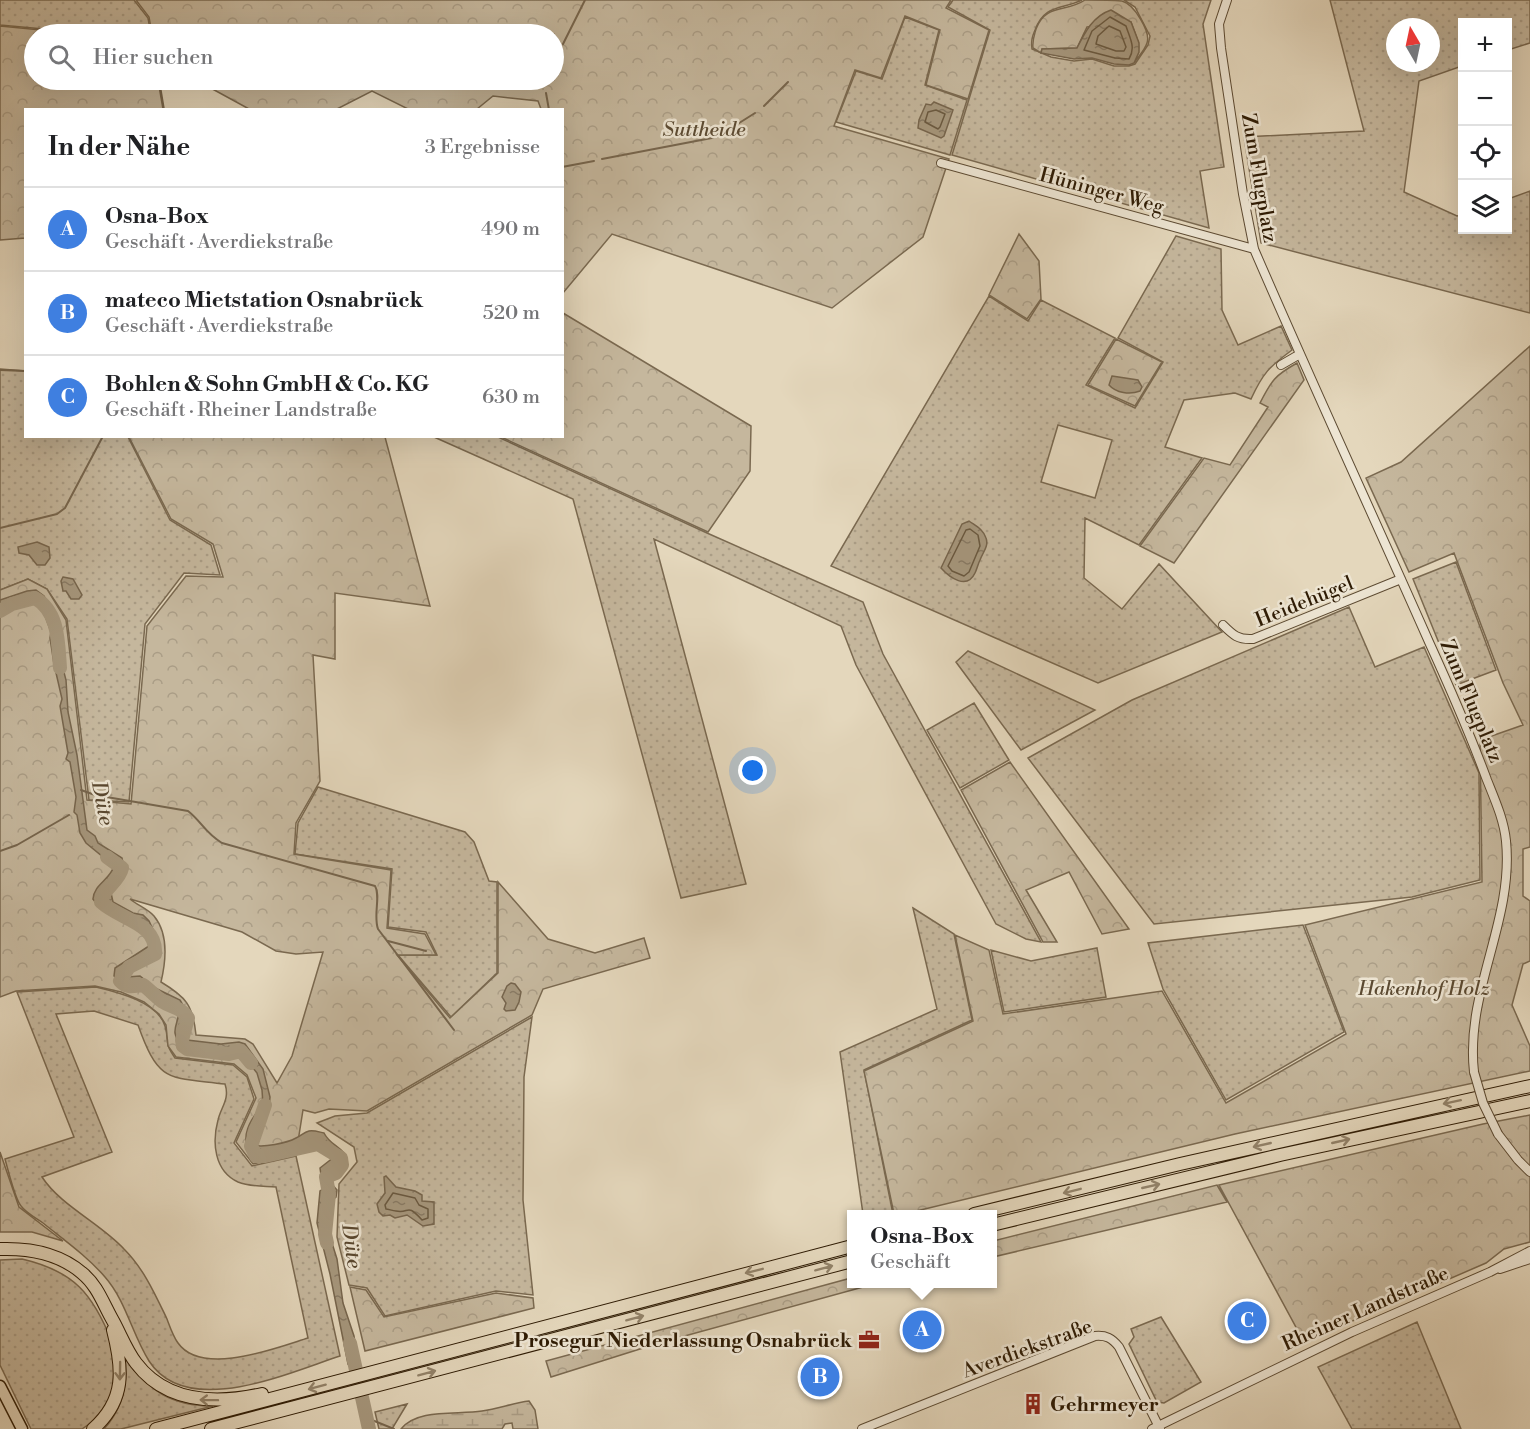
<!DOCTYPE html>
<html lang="de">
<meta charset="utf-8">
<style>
body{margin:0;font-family:"Libre Bodoni",serif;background:#f2f2f2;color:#202124}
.controls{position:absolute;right:18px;top:18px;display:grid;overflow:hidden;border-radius:0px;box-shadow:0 6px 24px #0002}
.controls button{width:54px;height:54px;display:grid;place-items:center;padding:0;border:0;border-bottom:2px solid #e0e0e0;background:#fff;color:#202124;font:30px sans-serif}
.compass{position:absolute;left:1386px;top:18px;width:54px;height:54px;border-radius:50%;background:#fff;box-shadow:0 6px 24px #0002;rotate:351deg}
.you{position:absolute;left:753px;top:771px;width:21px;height:21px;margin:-15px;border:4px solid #fff;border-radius:50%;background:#1a73e8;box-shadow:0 0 0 9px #1a73e833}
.badge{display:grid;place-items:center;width:39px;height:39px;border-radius:50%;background:#111827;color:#fff;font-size:20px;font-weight:700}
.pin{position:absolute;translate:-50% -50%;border:3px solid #fff;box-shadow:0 2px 6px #0006}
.popup{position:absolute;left:847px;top:1210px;width:150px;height:78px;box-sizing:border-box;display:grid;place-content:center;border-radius:0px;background:#fff;filter:drop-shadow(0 2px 4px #0005);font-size:20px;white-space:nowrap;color:#757577}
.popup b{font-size:22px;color:#202124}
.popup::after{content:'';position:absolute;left:50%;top:100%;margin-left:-12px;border:12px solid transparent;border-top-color:#fff}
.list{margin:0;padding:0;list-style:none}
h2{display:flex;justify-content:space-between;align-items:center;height:78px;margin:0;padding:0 24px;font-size:26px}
h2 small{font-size:20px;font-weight:400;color:#757577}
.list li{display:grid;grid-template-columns:39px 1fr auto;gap:18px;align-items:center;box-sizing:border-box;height:84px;padding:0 24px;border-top:2px solid #e0e0e0}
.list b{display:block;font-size:22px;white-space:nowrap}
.list p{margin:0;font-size:20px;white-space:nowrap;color:#757577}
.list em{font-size:20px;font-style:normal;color:#757577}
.icon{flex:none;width:33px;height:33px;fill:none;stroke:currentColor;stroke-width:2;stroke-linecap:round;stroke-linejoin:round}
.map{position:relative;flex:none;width:1530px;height:1429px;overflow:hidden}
.search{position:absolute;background:#fff;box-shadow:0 6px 24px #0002;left:24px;top:24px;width:540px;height:66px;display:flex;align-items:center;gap:15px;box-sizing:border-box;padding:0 21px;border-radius:33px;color:#757577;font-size:22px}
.panel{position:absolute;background:#fff;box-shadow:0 6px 24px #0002;left:24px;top:108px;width:540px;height:330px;border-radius:0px}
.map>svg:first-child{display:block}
.grass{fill:url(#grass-dots);stroke:#7a6950;stroke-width:1.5;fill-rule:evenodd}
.forest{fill:url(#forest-crowns);stroke:#7a6950;stroke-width:1.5;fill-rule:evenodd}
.wetland{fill:url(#wetland-marsh);stroke:#7a6950;stroke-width:1.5}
.water{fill:url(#water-ripples);stroke:#76654d;stroke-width:1.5}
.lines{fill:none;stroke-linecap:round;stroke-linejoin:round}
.shore{stroke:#6a5940;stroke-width:1.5}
.stream{stroke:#76654d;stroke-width:2}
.river{stroke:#a6977d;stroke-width:14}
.minor-casing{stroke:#5c4a32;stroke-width:10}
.major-casing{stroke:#2e1b04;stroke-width:13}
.highway-casing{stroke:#2e1b04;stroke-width:14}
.minor{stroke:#ede5d3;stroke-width:8}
.major{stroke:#e4d7bc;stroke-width:10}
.highway{stroke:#e4d7bc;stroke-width:12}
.minor-bridge-casing{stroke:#5c4a32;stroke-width:10;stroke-linecap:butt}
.minor-bridge{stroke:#ede5d3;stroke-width:8}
.oneway{stroke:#928269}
.labels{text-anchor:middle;stroke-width:5;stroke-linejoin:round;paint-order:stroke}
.park-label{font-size:20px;font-style:italic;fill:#5b4a32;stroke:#ede5d3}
.street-label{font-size:20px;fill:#2e1b04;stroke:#ede5d3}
.poi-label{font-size:20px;font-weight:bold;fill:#2e1b04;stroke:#ede5d3;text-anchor:end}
.water-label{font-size:21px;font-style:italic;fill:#58462e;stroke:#ede5d3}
</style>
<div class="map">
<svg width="1530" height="1429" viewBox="0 0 1530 1429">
<defs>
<pattern id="grass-dots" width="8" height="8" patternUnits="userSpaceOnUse" patternTransform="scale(1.5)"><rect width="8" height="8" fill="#c5b79d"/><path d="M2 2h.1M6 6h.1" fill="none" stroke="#aa9d86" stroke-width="1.8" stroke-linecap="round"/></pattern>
<pattern id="forest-crowns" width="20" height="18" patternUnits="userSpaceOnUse" patternTransform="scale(1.5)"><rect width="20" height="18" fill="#c5b79d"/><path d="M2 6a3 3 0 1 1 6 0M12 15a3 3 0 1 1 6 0" fill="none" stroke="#aa9d86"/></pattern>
<pattern id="wetland-marsh" width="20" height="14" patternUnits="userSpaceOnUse" patternTransform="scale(1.5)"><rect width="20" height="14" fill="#c5b79d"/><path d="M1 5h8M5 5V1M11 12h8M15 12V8" fill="none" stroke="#aa9d86"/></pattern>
<pattern id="water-ripples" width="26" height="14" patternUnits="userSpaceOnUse" patternTransform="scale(1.5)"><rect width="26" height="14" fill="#a6977d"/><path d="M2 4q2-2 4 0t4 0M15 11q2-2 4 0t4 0" fill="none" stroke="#887a64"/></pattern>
</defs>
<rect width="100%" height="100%" fill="#e4d7bc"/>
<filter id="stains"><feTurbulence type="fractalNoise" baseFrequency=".00333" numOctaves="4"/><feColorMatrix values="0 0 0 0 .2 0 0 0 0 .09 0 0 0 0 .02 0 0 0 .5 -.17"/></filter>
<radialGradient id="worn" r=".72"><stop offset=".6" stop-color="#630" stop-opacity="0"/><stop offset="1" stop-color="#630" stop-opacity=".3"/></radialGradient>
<path class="grass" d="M0,0H134L148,18L151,34H98L0,25Z
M953,0H1082C1061,10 1045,4 1035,30C1032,37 1031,41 1032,49L1051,57L1074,61L1092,59L1114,66H1129L1135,64L1148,45L1150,36L1135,7L1124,0H1211L1203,24L1224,167L1200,171L1209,228L952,155L990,30L948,7Z
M1330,0H1530V43L1508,50V22H1462V66L1419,81L1404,192L1457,216L1462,215V230H1508V199L1530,191V313L1261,243L1244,137L1364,131ZM1395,27H1431V63H1395Z
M905,17L939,30L925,85L967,100L950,155L836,122L856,71L882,79Z
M1176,236L1221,249L1222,310L1238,345L1281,326L1292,350C1269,367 1263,373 1251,399L1235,393L1184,400L1165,447L1202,458L1139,545L1085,518L1084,578L1122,609L1159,564L1222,632L1098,683L831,566L989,296L1028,321L1041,300L1115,338L1086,385L1135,408L1163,362L1118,338ZM1058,425L1112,440L1095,498L1041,482Z
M0,369L25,371L26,436L128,437L170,520L211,545L220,575L184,573L145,624L129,802L89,800L67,619L47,589L28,579L0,590Z
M434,437H498L707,533L863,602L883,654L1041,942L1026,939L996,924L856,665L841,626L654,539L746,884L681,898L573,499Z
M1456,562L1496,670L1456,685L1413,579Z
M1349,607L1375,667L1424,647L1479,773L1480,880L1412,897L1154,924L1028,758L1132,700Z
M968,651L1095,710L1021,750L956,662Z
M974,703L1009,760L960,788L927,730Z
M318,787L465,832L474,842L489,881L497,882V973L451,1017L398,955H437L426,932L388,927L392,869L295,854L298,823Z
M913,908L954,934L972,1020L864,1070L893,1214H863L840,1052L937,1009Z
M1303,925L1344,1032L1226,1100L1163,989L1148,943Z
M1097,948L1106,997L1004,1012L991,950L1031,961Z
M96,987C117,992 158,1002 165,1026C170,1042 163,1041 175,1058L233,1065L247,1077L254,1099L234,1143L252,1166L296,1156L340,1356C290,1372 187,1420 149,1361C132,1334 126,1301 105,1277C87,1256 64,1240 43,1223C36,1218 26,1213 21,1206C15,1199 8,1170 5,1159L74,1137L17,992ZM94,1011L138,1025C159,1084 168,1077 225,1084C230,1099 221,1107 218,1120C212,1142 214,1171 238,1182C250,1187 264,1186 276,1187L308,1338C276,1348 202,1377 178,1343C173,1336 170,1327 167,1319C155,1294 144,1269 124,1249C100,1223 61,1206 42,1177L112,1152L56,1014Z
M532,1017L524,1077L523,1200L533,1295L496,1291L385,1316L367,1288L349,1285L337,1237L339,1184L357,1162L354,1147L317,1123L335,1116L367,1113Z
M22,1259C74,1271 93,1294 112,1342L115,1344L113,1391L106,1407L92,1422L82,1429H31L0,1365V1260Z
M1161,1317L1201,1382L1164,1403L1157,1402L1129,1344L1134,1337L1131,1329Z
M1417,1322L1461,1429H1352L1318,1367Z
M125,1359C149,1391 172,1406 213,1406L121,1429H104C122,1409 128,1385 125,1359Z
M407,1404L392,1429H379L375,1412Z"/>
<path class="forest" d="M136,0H951L946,8L989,30L968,99L926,85L940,30L905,16L881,78L855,70L834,126L949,159L923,237L832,308L612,234L563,293L562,110L541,109L538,101L493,96L477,109H408L372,91L337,109H249L196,80H554V34H152L149,17Z
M1085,0C1096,0 1111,0 1122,1C1134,4 1151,32 1147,43C1145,50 1138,57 1134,63C1143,45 1137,40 1131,22L1087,27L1077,48L1042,49L1041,53L1033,48C1032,41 1034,36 1036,29C1046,3 1066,13 1085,0Z
M0,26L82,34H34V80H158L163,109L26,110L25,238L0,240Z
M1019,234L1039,261L1041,299L1027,319L989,295Z
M563,313L751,426L750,471L708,532L501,437L562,436Z
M1116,339L1162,362L1135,406L1088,385Z
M1530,346V847L1523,849V896L1530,901V961L1523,964L1512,1005L1530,1046V1071L1235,1134L904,1214H894L864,1071L973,1021L955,935L989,950L1003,1014L1162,991L1226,1103L1346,1034L1305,925L1482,882L1480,740L1523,725L1503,683L1454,553L1409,572L1366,478L1401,462Z
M1297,363L1304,380L1174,563L1140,546L1204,458L1230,465L1268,407L1260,403C1272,380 1274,376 1297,363Z
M129,437H385L430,606L335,593V659L313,655L320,781L296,823L294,854L391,870L387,928L425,934L436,955H397L450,1018L498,973V882L548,939L595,953L644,938L650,958L543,989L532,1015L367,1111L329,1109L315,1113L303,1110L296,1154L253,1164L236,1142L256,1098L247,1075L234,1064L176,1057L168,1046L166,1025L159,1014L144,1002L121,992L95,986L16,991L0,997V590L28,579L47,589L66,620L87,800L131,804L147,626L186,576L223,577L213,544L171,519ZM130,899L242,932L276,951L296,954L323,952L292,1056L277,1083L253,1044L245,1039L196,1035C193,1005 186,997 161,982C166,961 169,934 154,916C148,909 137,905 130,899Z
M1010,762L1129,929L1102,934L1069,872L1026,890L1057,942H1043L961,790Z
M1530,1115V1242L1504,1249L1486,1263L1304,1342L1219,1185L1483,1124Z
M0,1152L19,1207L63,1241L32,1232H0Z
M1217,1185L1227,1202L993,1257V1241Z
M851,1278L852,1284H874L659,1343L551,1377L546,1361Z
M350,1287L366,1290L384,1317L496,1293L533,1298L534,1308L365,1351Z"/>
<path class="wetland" d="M529,1401L535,1410L538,1429H513L512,1423L505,1424L502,1429H401C417,1408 458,1415 482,1411C498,1409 513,1403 529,1401Z"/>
<path class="water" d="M1111,10L1131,22L1139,43V52L1134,63L1129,65L1114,64L1092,58L1074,59L1041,53L1042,49L1077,48C1085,32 1093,16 1111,10Z
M934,102L953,110L944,136L941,138L918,128L919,120L926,104L931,105Z
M1112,376L1138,380L1142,387L1140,391C1130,395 1116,393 1109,385Z
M969,521C976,526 983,529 986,538C989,546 983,552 980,560C978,564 977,569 975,573C967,590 950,578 941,568L962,524Z
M37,542L49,547L50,558L45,565H37L29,555L19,553L18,547Z
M63,577L73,579L82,595L79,599H71L66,591H63L61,581Z
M36,590L44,596L57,621L58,649L66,680L68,712L77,755L87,830L95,836L98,843L122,858C126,873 114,878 108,890L111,893L113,902L133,913L143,915L149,921L157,938L156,951L128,966L124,973L127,977L140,976L155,988L180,1000C190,1016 181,1022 183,1038L187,1040L221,1044L239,1042L245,1044L263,1069L270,1097L269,1108L254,1132L253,1145C263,1148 287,1143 296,1138C301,1136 304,1132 309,1131C314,1130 319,1132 324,1133C329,1143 337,1145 344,1153C342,1165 338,1164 330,1171L329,1181L337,1190L336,1197L327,1204L326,1224L337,1259L343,1303L354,1336L357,1361L348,1364L330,1274L317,1223L320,1191L323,1189L320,1168L334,1157L333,1153L321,1147L305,1144L283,1150L252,1154C238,1138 251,1118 263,1105L262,1090L257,1073L238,1049C232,1051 187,1048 182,1045C178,1043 176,1038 175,1033C174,1023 183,1015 175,1007L164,1002L141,983H122L114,976L115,968L149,946C150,923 139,924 123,915C113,910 106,906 96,903L93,899C94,884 110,880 114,866L86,843L80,833L77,815L74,812L76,797L70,762L66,759L68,753L60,706L62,699L54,664L50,638L51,632L41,605L35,596C28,596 6,603 0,608V600L27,591Z
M511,983L515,984L521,992L519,1002L515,1010L506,1011L504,1009L506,1003L502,997L507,986Z
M386,1176L396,1187L415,1191L422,1195V1201L434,1202V1224L423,1226L407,1215L395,1218L390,1215L383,1216L379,1212L377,1204L385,1193L384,1177Z"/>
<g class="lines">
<path class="shore" d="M1110,17L1126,26C1130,39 1136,47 1129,59L1115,58L1084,50L1092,31Z
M1109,26L1120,31L1126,47L1124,51H1116L1096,44L1098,36Z
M936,110L945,114L940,127L938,129L925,122L928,112Z
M970,529L978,535L980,546L969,572L964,576L952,571L948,566L966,530Z
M393,1193L415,1198L419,1205L428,1209V1218L422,1220C406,1202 410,1214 396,1211C392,1211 389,1209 386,1209L385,1205Z"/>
<path class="stream" d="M563,44L585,0
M554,64L559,52
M159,80L164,110
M546,81V80
M546,93L549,110
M764,106L788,82
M602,159L717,137L755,113
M562,167L594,161
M0,370L26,371
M0,528L57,514L65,508L103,436
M81,790L95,795L188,811C202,822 205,833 222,843L375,886C381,896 373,915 378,929L454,1030
M0,851L17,845L69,815
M388,941L426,951
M367,1418L394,1429"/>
<path class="river" d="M0,611L12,604L35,598C59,612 58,642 60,668
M107,857L122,868C119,882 103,888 101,902C120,920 157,922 155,954L129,967L120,981C127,989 134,986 143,985C150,990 156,997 163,1002C172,1008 181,1007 188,1018L182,1040L183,1046L187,1049L229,1054L241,1051L251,1063
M265,1105L251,1146L256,1156H265L318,1144L341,1158L342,1165L336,1173L326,1177L329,1194L325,1234L327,1243
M350,1343L369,1429"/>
<defs>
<path id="minor" d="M1227,0L1219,24L1221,48L1243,194L1254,249C1311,381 1371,511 1429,642C1450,688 1470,734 1487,780C1495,800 1504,820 1506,841C1514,921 1465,991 1474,1072
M941,163L1254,249
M1281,365L1300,354
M1223,625C1233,635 1238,640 1253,639L1401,579
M1498,1134L1518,1160L1530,1172
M1500,1269L1530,1259
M862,1429L1095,1336C1106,1335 1112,1338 1119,1347L1160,1429
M1152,1429L1352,1332L1490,1272L1530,1251"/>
<path id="major" d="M0,1386L22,1429"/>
<path id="highway" d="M974,1214L1180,1164L1530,1086
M992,1225L1280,1155L1530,1101
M0,1249C29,1248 59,1253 82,1273C97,1285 103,1303 112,1319C120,1333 126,1350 136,1363C167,1404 217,1404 262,1394
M93,1429C126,1400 123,1369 113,1330
M156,1429L852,1246
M211,1429L852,1261"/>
</defs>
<use href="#minor" class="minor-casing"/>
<use href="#major" class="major-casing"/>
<use href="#highway" class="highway-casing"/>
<use href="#minor" class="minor"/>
<use href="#major" class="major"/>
<use href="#highway" class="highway"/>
<defs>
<path id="minor-bridge" d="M1474,1072L1483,1103L1498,1134"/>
</defs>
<use href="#minor-bridge" class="minor-bridge-casing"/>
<use href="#minor-bridge" class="minor-bridge"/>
</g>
<defs><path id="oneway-shaft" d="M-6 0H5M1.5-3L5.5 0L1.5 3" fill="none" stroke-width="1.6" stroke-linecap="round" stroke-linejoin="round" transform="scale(1.5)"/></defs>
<g class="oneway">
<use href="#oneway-shaft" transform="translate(1452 1102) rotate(168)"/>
<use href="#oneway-shaft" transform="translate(1341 1141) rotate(-13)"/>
<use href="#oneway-shaft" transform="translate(1262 1145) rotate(167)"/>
<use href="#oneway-shaft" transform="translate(1151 1186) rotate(-13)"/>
<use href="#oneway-shaft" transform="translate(1072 1191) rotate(166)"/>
<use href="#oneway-shaft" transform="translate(824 1268) rotate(-15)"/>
<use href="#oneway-shaft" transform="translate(754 1271) rotate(166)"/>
<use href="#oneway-shaft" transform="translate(635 1318) rotate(-15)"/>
<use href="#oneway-shaft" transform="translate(120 1371) rotate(91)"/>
<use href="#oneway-shaft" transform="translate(427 1373) rotate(-15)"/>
<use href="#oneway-shaft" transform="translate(317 1387) rotate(165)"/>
<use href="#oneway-shaft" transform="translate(209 1400) rotate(-179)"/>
</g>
<defs>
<symbol id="office-bare" viewBox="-9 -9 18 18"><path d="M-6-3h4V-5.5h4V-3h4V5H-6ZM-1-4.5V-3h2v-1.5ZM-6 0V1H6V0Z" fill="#8f2418" stroke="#ede5d3" stroke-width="2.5" paint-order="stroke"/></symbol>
<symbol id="building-bare" viewBox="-9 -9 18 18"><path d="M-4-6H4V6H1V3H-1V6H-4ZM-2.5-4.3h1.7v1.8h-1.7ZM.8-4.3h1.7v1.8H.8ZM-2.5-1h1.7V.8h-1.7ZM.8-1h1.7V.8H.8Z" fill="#8f2418" stroke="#ede5d3" stroke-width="2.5" paint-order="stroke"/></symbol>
</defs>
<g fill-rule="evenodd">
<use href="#office-bare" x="854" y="1325" width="30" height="30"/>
<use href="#building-bare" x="1018" y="1389" width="30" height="30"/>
</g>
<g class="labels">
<g class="park-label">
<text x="704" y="136">Suttheide</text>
<text x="1424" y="995">Hakenhof Holz</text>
</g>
<g class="street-label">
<text transform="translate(1260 178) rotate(80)" y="7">Zum Flugplatz</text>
<text transform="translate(1102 190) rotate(15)" y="7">Hüninger Weg</text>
<text transform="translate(1304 601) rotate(-22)" y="7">Heidehügel</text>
<text transform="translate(1472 701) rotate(67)" y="7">Zum Flugplatz</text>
<text transform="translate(1365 1308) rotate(-24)" y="7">Rheiner Landstraße</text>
<text transform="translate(1027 1348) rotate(-20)" y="7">Averdiekstraße</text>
</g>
<g class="poi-label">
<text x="852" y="1347">Prosegur Niederlassung Osnabrück</text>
<text x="1050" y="1411" text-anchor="start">Gehrmeyer</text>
</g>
<g class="water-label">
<text transform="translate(103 803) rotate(79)" y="7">Düte</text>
<text transform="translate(352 1246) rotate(82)" y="7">Düte</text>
</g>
</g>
<rect width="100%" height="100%" filter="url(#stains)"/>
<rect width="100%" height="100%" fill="url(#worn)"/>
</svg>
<div class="controls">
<button>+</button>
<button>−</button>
<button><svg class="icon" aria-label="locate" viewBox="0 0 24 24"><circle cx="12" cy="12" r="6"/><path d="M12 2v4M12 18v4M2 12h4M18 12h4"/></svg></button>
<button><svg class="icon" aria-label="layers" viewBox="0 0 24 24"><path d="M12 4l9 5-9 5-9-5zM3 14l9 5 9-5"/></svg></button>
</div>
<svg class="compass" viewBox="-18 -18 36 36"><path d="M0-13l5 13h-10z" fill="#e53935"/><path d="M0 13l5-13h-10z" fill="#757577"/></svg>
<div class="you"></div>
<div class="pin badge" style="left:922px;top:1330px;background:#3f7fe0">A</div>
<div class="popup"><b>Osna-Box</b>Geschäft</div>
<div class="pin badge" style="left:820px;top:1377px;background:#3f7fe0">B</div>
<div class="pin badge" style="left:1247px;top:1321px;background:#3f7fe0">C</div>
<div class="search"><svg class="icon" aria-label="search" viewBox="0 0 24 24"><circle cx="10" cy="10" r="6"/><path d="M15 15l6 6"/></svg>Hier suchen</div>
<section class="panel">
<h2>In der Nähe<small>3 Ergebnisse</small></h2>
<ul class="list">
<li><span class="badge" style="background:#3f7fe0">A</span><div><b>Osna-Box</b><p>Geschäft · Averdiekstraße</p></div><em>490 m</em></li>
<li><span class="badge" style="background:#3f7fe0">B</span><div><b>mateco Mietstation Osnabrück</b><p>Geschäft · Averdiekstraße</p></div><em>520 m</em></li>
<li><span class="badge" style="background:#3f7fe0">C</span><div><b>Bohlen &amp; Sohn GmbH &amp; Co. KG</b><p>Geschäft · Rheiner Landstraße</p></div><em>630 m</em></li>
</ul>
</section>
</div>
